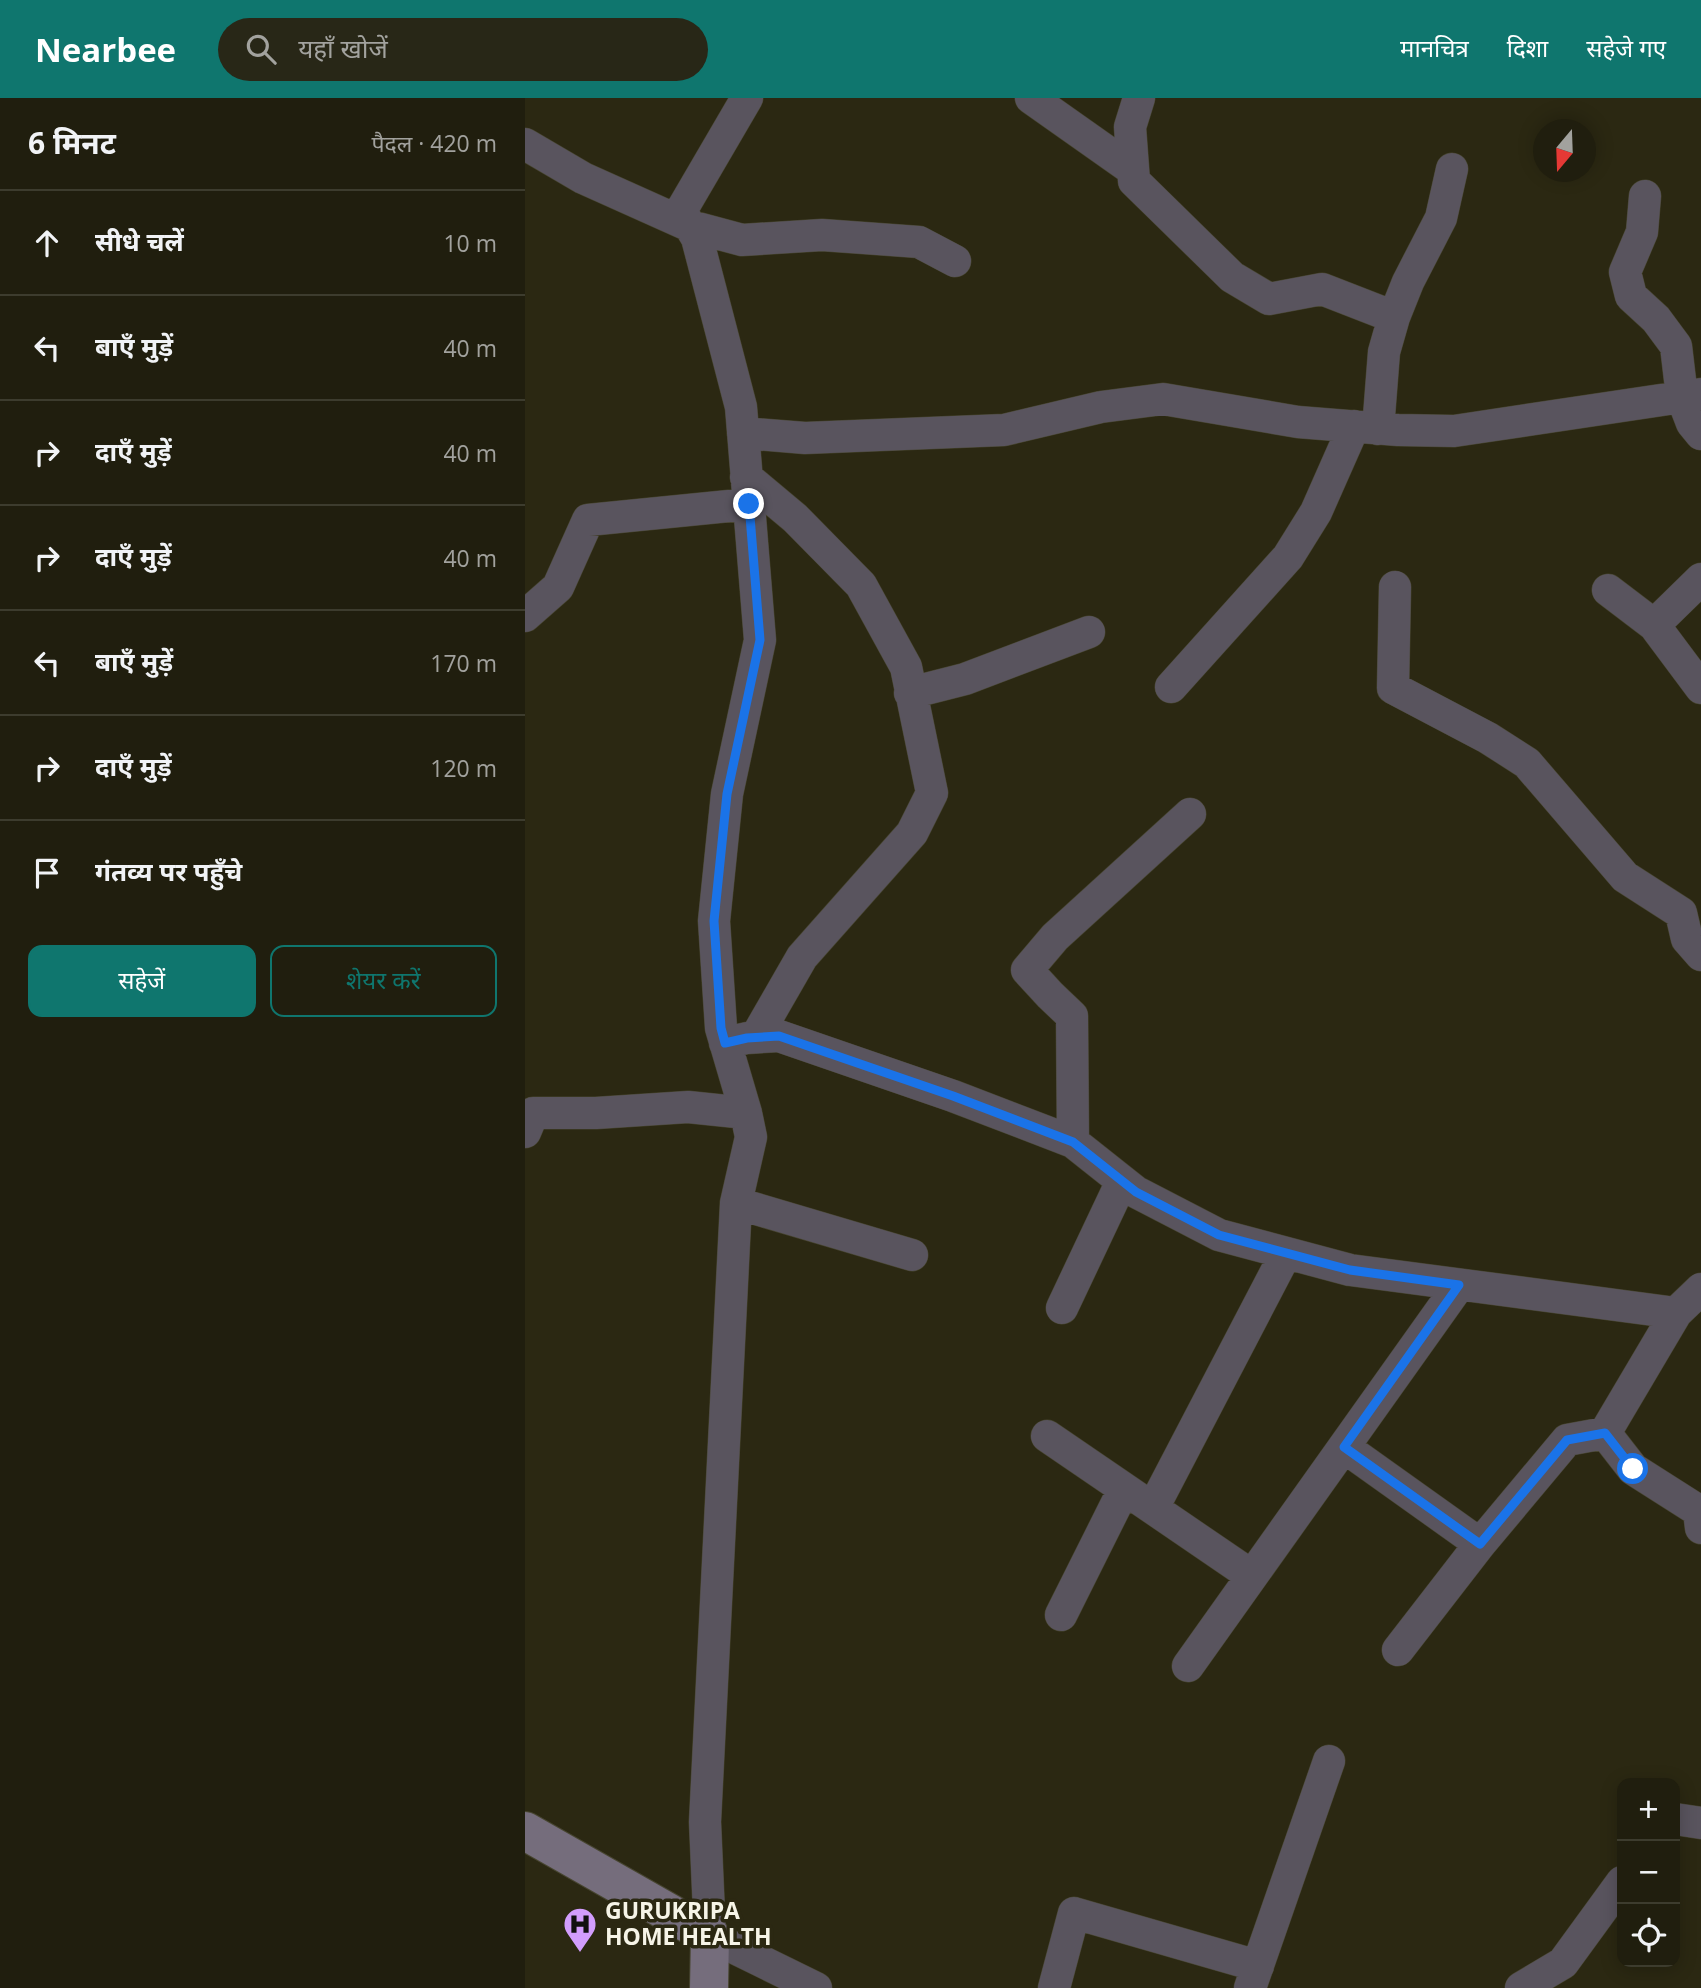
<!DOCTYPE html>
<html lang="hi">
<meta charset="utf-8">
<style>
body{margin:0;font-family:"Open Sans","Noto Sans Devanagari",sans-serif;background:#282717;color:#f1f3f6}
.controls{position:absolute;right:21px;bottom:21px;display:grid;overflow:hidden;border-radius:14px;box-shadow:0 4px 18px #0003}
.controls button{width:63px;height:63px;display:grid;place-items:center;padding:0;border:0;border-bottom:2px solid #3d3c2e;background:#201e0e;color:#f1f3f6;font:35px sans-serif}
.compass{position:absolute;left:1008px;top:21px;width:63px;height:63px;border-radius:50%;background:#201e0e;box-shadow:0 4px 18px #0003;rotate:199deg}
.stop{position:absolute;width:21px;height:21px;margin:-16px;border:5px solid #1a73e8;border-radius:50%;background:#fff}
.stop.end{background:#1a73e8;border-color:#fff;box-shadow:0 2px 7px #0008}
.list{margin:0;padding:0;list-style:none}
h2{display:flex;justify-content:space-between;align-items:center;height:91px;margin:0;padding:0 28px;font-size:30px}
h2 small{font-size:23px;font-weight:400;color:#a2a29e}
.list li{display:grid;grid-template-columns:46px 1fr auto;gap:21px;align-items:center;box-sizing:border-box;height:105px;padding:0 28px;border-top:2px solid #3d3c2e}
.list b{display:block;font-size:26px;white-space:nowrap}
.list em{font-size:23px;font-style:normal;color:#a2a29e}
.actions{display:flex;gap:14px;padding:21px 28px}
.actions a{flex:1;padding:16px 0;border:2px solid #0f766e;border-radius:14px;text-align:center;font-size:24px;color:#0f766e}
.actions .main{background:#0f766e;color:#fff}
.icon{flex:none;width:38px;height:38px;fill:none;stroke:currentColor;stroke-width:2;stroke-linecap:round;stroke-linejoin:round}
.map{position:relative;flex:none;width:1176px;height:1890px;overflow:hidden}
header{display:flex;align-items:center;gap:42px;box-sizing:border-box;height:98px;padding:0 35px;background:#0f766e;color:#fff}
header strong{font-size:33px}
nav{display:flex;gap:38px;margin-inline-start:auto;font-size:24px}
.search{width:490px;height:63px;background:#282717;display:flex;align-items:center;gap:18px;box-sizing:border-box;padding:0 24px;border-radius:38px;color:#a2a29e;font-size:26px}
main{display:flex}
aside{flex:1;background:#201e0e}
.map>svg:first-child{display:block}
.lines{fill:none;stroke-linecap:round;stroke-linejoin:round}
.street-casing{stroke:#474530;stroke-width:33}
.secondary-casing{stroke:#474530;stroke-width:40}
.street{stroke:#59545e;stroke-width:32}
.secondary{stroke:#756d7c;stroke-width:38}
.route{stroke:#1a73e8;stroke-width:9}
.labels{text-anchor:middle;stroke-width:7;stroke-linejoin:round;paint-order:stroke}
.poi-label{font-size:23px;font-weight:bold;fill:#f6f4e7;stroke:#2b2812;text-anchor:start}
</style>
<header>
<strong>Nearbee</strong>
<div class="search"><svg class="icon" aria-label="search" viewBox="0 0 24 24"><circle cx="10" cy="10" r="6"/><path d="M15 15l6 6"/></svg>यहाँ खोजें</div>
<nav><a>मानचित्र</a><a>दिशा</a><a>सहेजे गए</a></nav>
</header>
<main>
<aside>
<h2>6 मिनट<small>पैदल · 420 m</small></h2>
<ul class="list">
<li><svg class="icon" aria-label="ahead" viewBox="0 0 24 24"><path d="M12 20V5M6 11l6-6 6 6"/></svg><div><b>सीधे चलें</b></div><em>10 m</em></li>
<li><svg class="icon" aria-label="left" viewBox="0 0 24 24"><path d="M17 20v-9H6M10 6l-5 5 5 5"/></svg><div><b>बाएँ मुड़ें</b></div><em>40 m</em></li>
<li><svg class="icon" aria-label="right" viewBox="0 0 24 24"><path d="M7 20v-9h11M14 6l5 5-5 5"/></svg><div><b>दाएँ मुड़ें</b></div><em>40 m</em></li>
<li><svg class="icon" aria-label="right" viewBox="0 0 24 24"><path d="M7 20v-9h11M14 6l5 5-5 5"/></svg><div><b>दाएँ मुड़ें</b></div><em>40 m</em></li>
<li><svg class="icon" aria-label="left" viewBox="0 0 24 24"><path d="M17 20v-9H6M10 6l-5 5 5 5"/></svg><div><b>बाएँ मुड़ें</b></div><em>170 m</em></li>
<li><svg class="icon" aria-label="right" viewBox="0 0 24 24"><path d="M7 20v-9h11M14 6l5 5-5 5"/></svg><div><b>दाएँ मुड़ें</b></div><em>120 m</em></li>
<li><svg class="icon" aria-label="arrive" viewBox="0 0 24 24"><path d="M6 21V4h12l-3 4 3 4H6"/></svg><div><b>गंतव्य पर पहुँचे</b></div></li>
</ul>
<div class="actions"><a class="main">सहेजें</a><a>शेयर करें</a></div>
</aside>
<div class="map">
<svg width="1176" height="1890" viewBox="0 0 1176 1890">
<rect width="100%" height="100%" fill="#2b2812"/>
<g class="lines">
<defs>
<path id="street" d="M222,0L156,113L172,140L216,309L235,542L202,696L189,823L196,930L221,1015L226,1039L211,1105L180,1724L185,1838L291,1890
M506,0L608,72
M614,0L605,29L609,83L707,179L744,201L797,191L869,219
M0,46L58,80L165,128L217,142L297,137L394,144L430,163
M1120,98L1117,134L1100,174L1106,198L1131,221L1151,248L1157,299L1167,325L1176,336
M853,331L859,254L869,219L883,184L916,120L927,71
M218,335L280,340L479,332L576,309L638,301L773,324L873,332L929,333L1176,296
M221,379L270,420L336,487L381,569L407,695L387,735L277,859L231,939
M1176,481L1129,527L1176,590
M870,489L868,590L963,640L1002,665L1100,779L1156,815L1162,841L1176,857
M1083,492L1129,527
M0,518L33,489L63,422L224,406
M646,589L763,459L791,414L829,328
M385,595L440,581L564,534
M200,945L222,940L254,938L428,998L548,1044L611,1094L694,1137L825,1172L1151,1215L1176,1191
M0,1034L8,1015H71L163,1009L221,1015
M548,1044L547,918L525,897L502,872L530,839L665,716
M211,1105L387,1157
M537,1210L597,1083
M1151,1215L1080,1335L1108,1371L1174,1413L1176,1430
M522,1338L727,1478
M819,1349L955,1446
M628,1410L761,1155
M536,1517L599,1391
M873,1552L955,1446L1042,1342L1080,1335
M663,1568L934,1187
M1150,1721L1176,1725
M529,1890L549,1815L733,1868
M725,1890L804,1663
M996,1890L1038,1865L1097,1784"/>
<path id="secondary" d="M0,1733L185,1838L184,1890"/>
</defs>
<use href="#street" class="street-casing"/>
<use href="#secondary" class="secondary-casing"/>
<use href="#street" class="street"/>
<use href="#secondary" class="secondary"/>
</g>
<g class="lines">
<path class="route" d="M224,406L235,542L202,696L189,823L196,930L200,945L222,940L254,938L428,998L548,1044L611,1094L694,1137L825,1172L934,1187L819,1349L955,1446L1042,1342L1080,1335L1108,1371"/>
</g>
<defs>
<symbol id="hospital-pin" viewBox="-11 -11 22 30"><path d="M0 17L-7.5 6A9.5 9.5 0 1 1 7.5 6Z" fill="#d29dfd" stroke="#2b2812"/><path d="M-5-5h3v3.5h4V-5h3V5h-3V1.5h-4V5h-3Z" fill="#111"/></symbol>
</defs>
<g fill-rule="evenodd">
<use href="#hospital-pin" x="36" y="1807" width="38" height="52"/>
</g>
<g class="labels">
<g class="poi-label">
<text x="80" y="1821">GURUKRIPA<tspan x="80" dy="26">HOME HEALTH</tspan></text>
</g>
</g>
</svg>
<div class="controls">
<button>+</button>
<button>−</button>
<button><svg class="icon" aria-label="locate" viewBox="0 0 24 24"><circle cx="12" cy="12" r="6"/><path d="M12 2v4M12 18v4M2 12h4M18 12h4"/></svg></button>
</div>
<svg class="compass" viewBox="-18 -18 36 36"><path d="M0-13l5 13h-10z" fill="#e53935"/><path d="M0 13l5-13h-10z" fill="#a2a29e"/></svg>
<div class="stop" style="left:1108px;top:1371px"></div>
<div class="stop end" style="left:224px;top:406px"></div>
</div>
</main>
